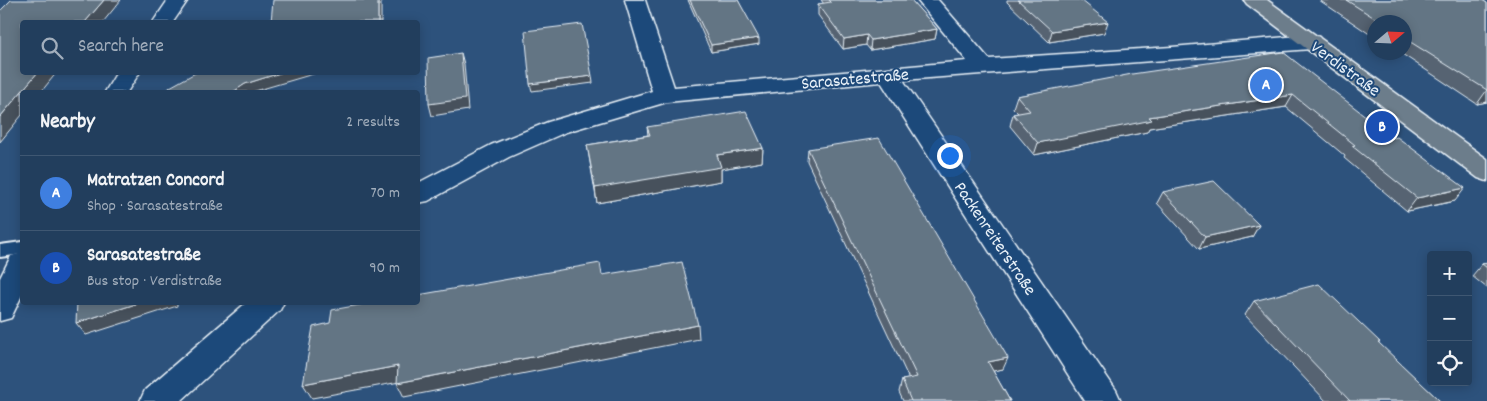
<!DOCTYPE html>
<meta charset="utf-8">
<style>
body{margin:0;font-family:Dekko,sans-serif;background:#2a4563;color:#f1f3f6}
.controls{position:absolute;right:15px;bottom:15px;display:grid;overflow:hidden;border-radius:5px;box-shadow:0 2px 12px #0003}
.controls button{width:45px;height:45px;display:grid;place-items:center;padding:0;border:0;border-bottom:1px solid #3f5772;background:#223e5d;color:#f1f3f6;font:25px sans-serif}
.compass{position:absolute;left:1367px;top:15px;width:45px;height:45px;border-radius:50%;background:#223e5d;box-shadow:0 2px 12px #0003;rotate:71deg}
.you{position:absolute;left:949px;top:155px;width:18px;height:18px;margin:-12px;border:4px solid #fff;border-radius:50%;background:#1a73e8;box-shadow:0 0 0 8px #1a73e833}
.badge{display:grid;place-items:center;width:32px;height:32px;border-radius:50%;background:#ea580c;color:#fff;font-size:16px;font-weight:700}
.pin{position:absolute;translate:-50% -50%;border:2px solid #fff;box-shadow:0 1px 5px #0006}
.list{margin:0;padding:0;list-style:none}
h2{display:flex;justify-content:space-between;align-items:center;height:65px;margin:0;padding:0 20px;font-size:21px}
h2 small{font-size:16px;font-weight:400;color:#a2aebc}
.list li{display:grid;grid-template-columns:32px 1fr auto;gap:15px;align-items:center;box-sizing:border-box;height:75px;padding:0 20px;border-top:1px solid #3f5772}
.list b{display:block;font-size:19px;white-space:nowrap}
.list p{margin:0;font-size:16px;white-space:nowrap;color:#a2aebc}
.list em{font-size:16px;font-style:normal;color:#a2aebc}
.icon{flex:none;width:28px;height:28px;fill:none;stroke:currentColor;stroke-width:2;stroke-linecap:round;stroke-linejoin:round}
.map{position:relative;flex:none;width:1487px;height:401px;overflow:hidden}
.search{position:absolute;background:#223e5d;box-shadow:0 2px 12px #0003;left:20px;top:20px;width:400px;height:55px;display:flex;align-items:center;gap:12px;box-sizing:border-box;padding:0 18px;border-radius:5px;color:#a2aebc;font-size:19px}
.panel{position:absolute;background:#223e5d;box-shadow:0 2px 12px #0003;left:20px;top:90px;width:400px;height:215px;border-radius:5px}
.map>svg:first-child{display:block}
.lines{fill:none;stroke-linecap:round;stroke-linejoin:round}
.lane-casing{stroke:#e8f1f8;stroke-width:4}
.street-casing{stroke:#e8f1f8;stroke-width:3}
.primary-casing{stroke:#e8f1f8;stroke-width:3}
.lane{fill:#1f4a7a;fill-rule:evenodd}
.street{fill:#1f4a7a;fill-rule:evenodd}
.primary{fill:#6c7d8b;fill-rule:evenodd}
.wall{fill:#566472;stroke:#e8f1f8}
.shaded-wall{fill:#46515c;stroke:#e8f1f8}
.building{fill:#647484;stroke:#e8f1f8}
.labels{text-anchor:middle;stroke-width:4;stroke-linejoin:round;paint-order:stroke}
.street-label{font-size:18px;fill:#e8f1f8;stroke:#1f4a7a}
</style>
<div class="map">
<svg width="1487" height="401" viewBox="0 0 1487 401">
<rect width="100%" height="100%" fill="#2d527c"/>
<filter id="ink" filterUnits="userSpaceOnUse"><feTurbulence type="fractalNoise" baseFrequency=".02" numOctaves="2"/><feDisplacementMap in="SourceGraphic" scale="10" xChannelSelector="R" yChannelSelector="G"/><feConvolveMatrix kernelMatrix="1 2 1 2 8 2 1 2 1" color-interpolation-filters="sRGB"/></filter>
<g filter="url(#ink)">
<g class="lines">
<defs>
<path id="lane" d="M22,242V254L0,257V245Z"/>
<path id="street" d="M168,0H188L173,22H153Z
M625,0H645L674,87L967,61L917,0H938L989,59L1172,47L1311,35L1319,37L1322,42L1319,47L1311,49L903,80L1116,390L1121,401H1085L881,82L667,102L566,132L509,157L428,201L418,203V183L491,145L548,122L652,91Z
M117,72H140L127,92H105Z
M22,253V295L11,318L0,321V278L11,256Z
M247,302H284L280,310L181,401H140L145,390Z"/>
<path id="primary" d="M1244,0H1267L1487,159V181L1478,178L1247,4Z"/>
</defs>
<use href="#lane" class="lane-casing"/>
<use href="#street" class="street-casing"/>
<use href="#primary" class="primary-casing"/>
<use href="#lane" class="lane"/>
<use href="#street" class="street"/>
<use href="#primary" class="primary"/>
</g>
<path class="wall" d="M688,0H738L759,44L711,52Z
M821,0H911L937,29L935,39L870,50L866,45L843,49L818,15V4H824Z
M1007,0H1081L1104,33L1049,42L1007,2Z
M1319,0H1482L1487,3V102L1477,104L1399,52H1404V22H1374V37Z
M1283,52L1455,201L1407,211L1344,158L1345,156L1286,107L1149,128L1147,132L1034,155L1010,126L1013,114L1018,113L1013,108L1017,96Z
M647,127L763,148L762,162L721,169V181L597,203L587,145L648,135Z
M808,149L1003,369L993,371L1010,401H903L899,392L902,380L909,379L807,161Z
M1163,192L1259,225L1252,237L1199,249L1157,203Z
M1487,263V288L1472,276L1482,264Z
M1254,301L1378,343L1440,401H1326L1245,315Z"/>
<path class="shaded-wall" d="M104,0H121L103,22H85Z
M378,0H381V22H378Z
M1108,22L1104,33L1049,42L1052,31Z
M937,29L935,39L870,50L871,40Z
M867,35L866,45L843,49L844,39Z
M759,38V44L711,52V45Z
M461,53L464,64L468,110L432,116L429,104Z
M38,72H57L41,92H22V115L0,142V117Z
M283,72H320L252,92H233L245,84Z
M592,76L593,83L532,91L530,84Z
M1487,90V102L1477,104Z
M1293,95L1286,107L1149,128L1147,132L1034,155L1038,143L1149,117Z
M763,148L762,162L721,169V181L597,203L595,188L717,155Z
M1465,188L1455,201L1407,211L1417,198Z
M1259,225L1252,237L1199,249L1205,237Z
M142,302H177V306L86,335L76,323Z
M698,325L699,339L404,397L397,383Z
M1008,358L1003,369L984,373L988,362Z
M398,366L405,381L312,398L303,384Z"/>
<path class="building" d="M11,0H104L85,22H22V72H38L0,117V11Z
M273,0H378V22H271Z
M690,0H738L759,38L711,45Z
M829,0H911L937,29L871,40L867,35L844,39L818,4L831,2Z
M1018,0H1081L1108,22L1052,31Z
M1346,0H1482L1487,3V90L1404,38V22H1381Z
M582,24L592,76L530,84L525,31Z
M1283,52L1394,138L1397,137L1465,188L1417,198L1352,146L1355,145L1293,95L1149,117L1152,120L1038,143L1013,114L1030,111L1017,96L1132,74Z
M461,53L465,99L429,104L428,58Z
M197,72H283L245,84L233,92H165L170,87Z
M746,111L763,148L717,155L721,167L595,188L587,145L650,135L647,127Z
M879,138L1008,358L988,362L1010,401H911L902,380L917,377L808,149Z
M1214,181L1259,225L1205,237L1163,192Z
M682,262L698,325L397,383L398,366L303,384L313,327L330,323L332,310L376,302H418V295L600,263L602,275Z
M1487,263V268L1482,264Z
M1319,284L1380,342H1378L1440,401H1350L1254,301Z
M77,302H142L76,323Z"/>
</g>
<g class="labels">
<g class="street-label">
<text transform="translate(1346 68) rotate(36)" y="6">Verdistraße</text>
<text transform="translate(855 78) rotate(-5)" y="6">Sarasatestraße</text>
<text transform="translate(996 238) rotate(56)" y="6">Packenreiterstraße</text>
</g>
</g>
</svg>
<div class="controls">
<button>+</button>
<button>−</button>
<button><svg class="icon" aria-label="locate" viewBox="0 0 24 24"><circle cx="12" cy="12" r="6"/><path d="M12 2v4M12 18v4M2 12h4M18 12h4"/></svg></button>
</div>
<svg class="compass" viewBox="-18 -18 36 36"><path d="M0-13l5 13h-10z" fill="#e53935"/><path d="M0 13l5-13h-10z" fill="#a2aebc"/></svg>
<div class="you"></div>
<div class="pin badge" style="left:1266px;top:85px;background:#3f7fe0">A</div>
<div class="pin badge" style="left:1382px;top:127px;background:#1a4fb4">B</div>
<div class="search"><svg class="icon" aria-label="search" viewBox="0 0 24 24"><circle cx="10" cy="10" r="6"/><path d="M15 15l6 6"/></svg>Search here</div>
<section class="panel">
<h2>Nearby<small>2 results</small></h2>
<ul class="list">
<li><span class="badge" style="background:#3f7fe0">A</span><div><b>Matratzen Concord</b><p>Shop · Sarasatestraße</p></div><em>70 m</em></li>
<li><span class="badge" style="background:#1a4fb4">B</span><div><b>Sarasatestraße</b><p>Bus stop · Verdistraße</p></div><em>90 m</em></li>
</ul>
</section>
</div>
